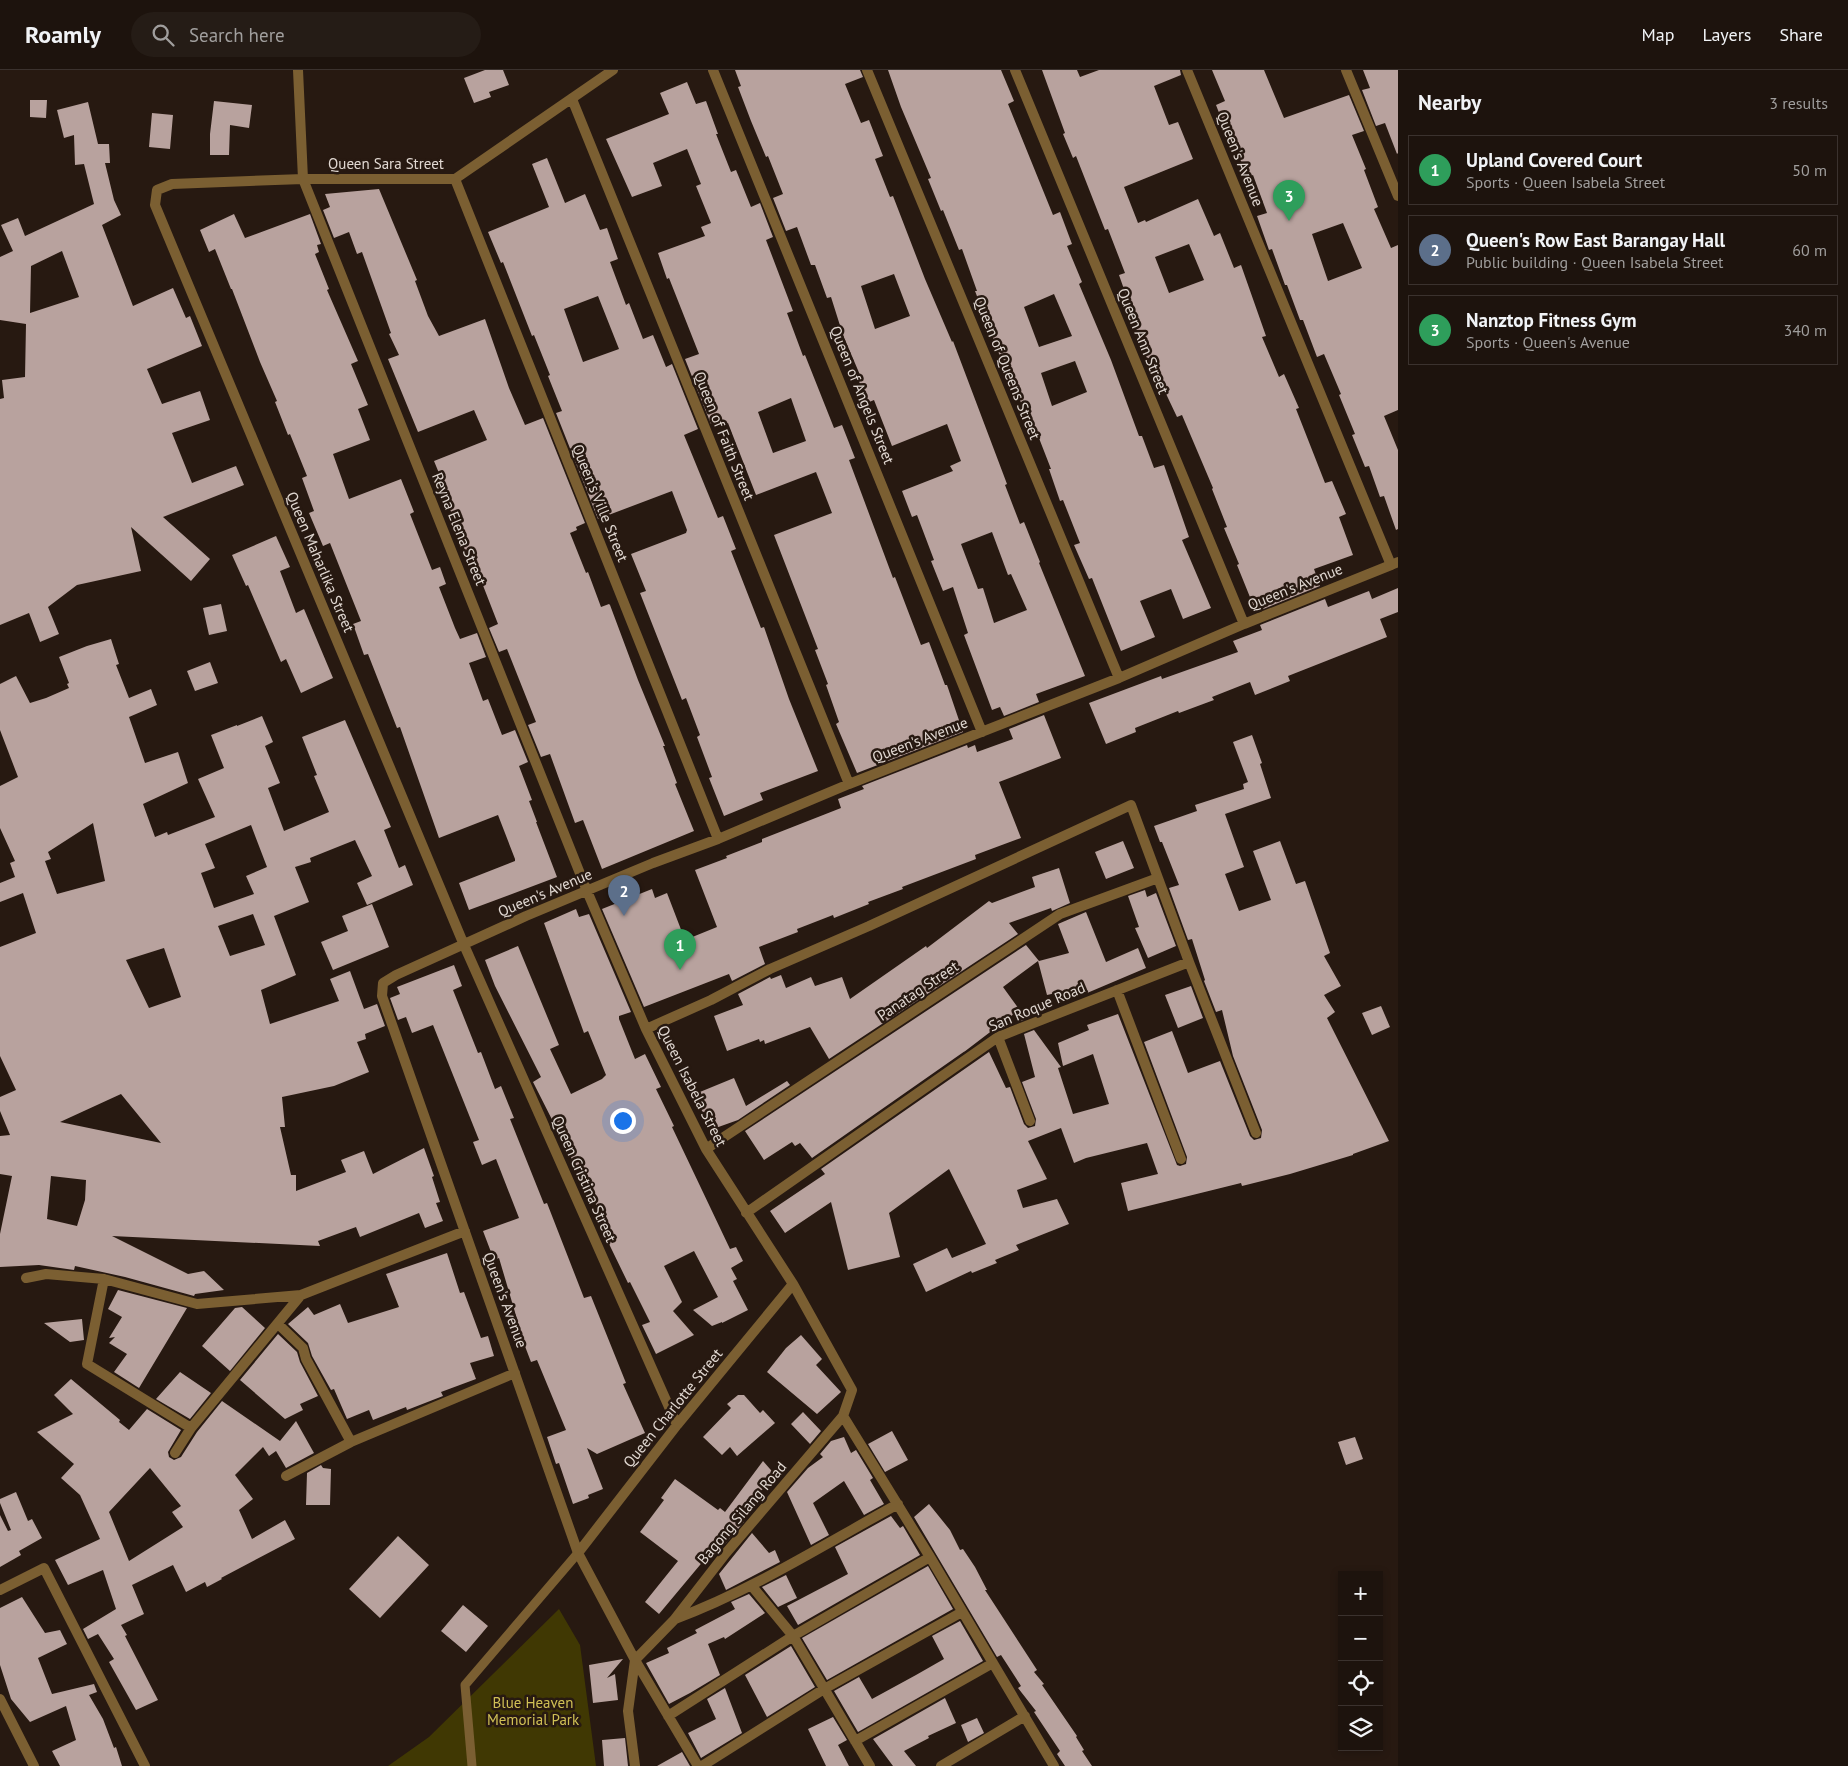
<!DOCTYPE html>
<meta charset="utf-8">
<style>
body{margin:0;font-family:"PT Sans",sans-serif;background:#251c16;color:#f1f3f6}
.controls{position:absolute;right:15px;bottom:15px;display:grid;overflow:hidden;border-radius:0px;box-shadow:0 2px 8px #0003}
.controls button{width:45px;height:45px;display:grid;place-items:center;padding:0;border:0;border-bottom:1px solid #3b322e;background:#1d130d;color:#f1f3f6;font:25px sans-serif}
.you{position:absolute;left:622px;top:1050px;width:18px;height:18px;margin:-12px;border:4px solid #fff;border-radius:50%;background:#1a73e8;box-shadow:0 0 0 8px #1a73e833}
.badge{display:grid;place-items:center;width:32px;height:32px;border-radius:50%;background:#ea580c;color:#fff;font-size:16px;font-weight:700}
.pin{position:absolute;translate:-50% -41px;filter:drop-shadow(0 1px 2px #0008)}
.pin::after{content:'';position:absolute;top:26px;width:18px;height:15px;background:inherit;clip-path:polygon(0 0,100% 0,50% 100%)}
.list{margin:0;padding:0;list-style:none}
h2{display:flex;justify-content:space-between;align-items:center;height:65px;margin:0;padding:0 20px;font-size:21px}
h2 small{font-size:16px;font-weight:400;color:#a09e9d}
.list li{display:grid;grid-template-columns:32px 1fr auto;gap:15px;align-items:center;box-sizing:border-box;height:70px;margin:0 10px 10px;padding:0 10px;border:1px solid #3b322e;border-radius:0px}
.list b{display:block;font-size:19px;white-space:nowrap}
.list p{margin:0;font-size:16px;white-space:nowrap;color:#a09e9d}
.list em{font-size:16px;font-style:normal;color:#a09e9d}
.icon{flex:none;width:28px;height:28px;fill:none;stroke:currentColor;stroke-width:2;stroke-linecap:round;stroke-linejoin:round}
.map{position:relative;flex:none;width:1398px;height:1696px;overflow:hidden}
header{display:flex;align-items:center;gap:30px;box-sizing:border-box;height:70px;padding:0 25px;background:#1d130d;border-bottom:1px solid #3b322e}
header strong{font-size:24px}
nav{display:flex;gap:28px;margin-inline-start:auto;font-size:18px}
.search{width:350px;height:45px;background:#251c16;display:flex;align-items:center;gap:12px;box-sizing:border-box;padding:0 18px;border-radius:28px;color:#a09e9d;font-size:19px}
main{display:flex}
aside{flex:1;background:#1d130d}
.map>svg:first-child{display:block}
.green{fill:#403803}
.building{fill:#b8a29e;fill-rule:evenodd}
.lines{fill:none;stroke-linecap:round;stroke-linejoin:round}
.service{stroke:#7b5f32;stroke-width:9}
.minor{stroke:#7b5f32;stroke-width:10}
.tertiary{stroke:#7b5f32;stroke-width:10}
.labels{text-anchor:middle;stroke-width:5;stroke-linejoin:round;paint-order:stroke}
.street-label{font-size:15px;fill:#e1d8d2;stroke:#271911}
.park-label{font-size:15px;fill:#d1c055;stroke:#271911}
</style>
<header>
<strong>Roamly</strong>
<div class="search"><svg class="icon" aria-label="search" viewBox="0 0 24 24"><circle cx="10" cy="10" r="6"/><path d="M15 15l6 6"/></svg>Search here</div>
<nav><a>Map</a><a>Layers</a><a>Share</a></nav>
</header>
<main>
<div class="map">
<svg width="1398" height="1696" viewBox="0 0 1398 1696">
<rect width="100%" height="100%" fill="#271911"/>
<path class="green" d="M559,1539L580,1575L596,1696H388L429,1667Z"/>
<path class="building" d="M485,0H503L509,15L489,22L491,27L474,33L464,8Z
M735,0H860L863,7L845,14L861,53L869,50L883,86L875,89L890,127L893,126L925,209L952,272L953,271L1007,414L1005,415L1020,454L1024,452L1040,492L1039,493L1085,606L1036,624L1039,632L1004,646L1000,637L992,640L964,565L968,563L953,517L943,521L931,491L934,490L917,445L912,447L902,421L953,401L950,396L961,391L947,354L892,376L874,330L867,333L857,306L860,305L843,265L831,227L827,228L815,195H811L797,157L786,161L773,128L783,124L768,86L766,87L751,51L738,17L741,16ZM894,204L910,246L875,259L861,216ZM992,462L1008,505L1011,504L1027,540L994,553L983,518L978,519L961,474Z
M888,0H1001L1014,31L1008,34L1053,145L1060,142L1072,174L1067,176L1082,212L1079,214L1111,290L1139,366H1142L1154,398L1164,395L1189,467L1182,470L1211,538L1183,549L1171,519L1140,531L1155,567L1121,581L1092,508L1089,509L1074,475L1080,473L1063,430L1060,431L1049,399H1051L1037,363L1034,364L1017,323H1014L1003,288L1001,289L975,221H977L962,179L959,180L943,140L941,141L928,109L931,108L901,37ZM1054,224L1072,266L1039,277L1024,237ZM1075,291L1087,322L1052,336L1041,303Z
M1042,0H1077L1080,7L1099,0H1180L1181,5L1154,16L1169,55L1178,52L1193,89L1124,117L1138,153L1145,150L1146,152L1198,129L1214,166L1220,163L1234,198L1241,195L1266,266L1262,267L1279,307L1284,304L1299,338L1296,339L1325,413L1332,411L1346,444L1339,447L1353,485L1314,499L1320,516L1256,542L1237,495L1239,494L1224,458L1227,457L1212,419L1213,418L1182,345L1177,347L1159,309L1155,310L1142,275L1129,239H1131L1119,205L1125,203L1108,159L1105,160L1076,86L1073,88L1063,64L1065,63ZM1189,174L1204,210L1169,223L1155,187Z
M1212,0H1264L1284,48L1349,25L1364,61L1352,65L1366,99L1364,100L1378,137L1374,139L1391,178L1398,175V340L1384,346L1398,380V459L1396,460L1384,426L1380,427L1369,396L1365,397L1352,365L1355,364L1339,325L1341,324L1324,284L1317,287L1303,250H1300L1287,215H1285L1272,179L1269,180L1257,146L1267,143L1253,105L1248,107L1230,66H1228L1216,35L1225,31ZM1343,153L1362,198L1328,211L1312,164Z
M1363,0H1398V83L1397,84L1385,53L1376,56L1362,20L1370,18Z
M687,12L696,34L706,31L718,64H716L731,102L736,100L751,137L760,133L773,167L766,170L793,241L787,243L803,286L805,285L834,358L842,355L855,388L849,390L893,508L895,507L921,575L929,572L945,615H947L963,662L857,703L836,654L839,652L826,615L828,614L815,580L818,579L774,465L832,443L816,402L756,425L728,353L721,356L719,351L711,354L685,289L699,284L669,208L667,209L658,183L705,166L701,157L711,153L696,116L701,114L687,79L653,93L662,116L632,127L606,69L669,44L660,23ZM791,328L806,371L773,383L758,342Z
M30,30H47L46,48L30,47Z
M214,31L252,35L249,58L230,55L229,85H210V64Z
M88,32L98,74H109L110,93H105L114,130L121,145L102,155L133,236L173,218L186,248L190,246L202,276L147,299L162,334L200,321L210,350L172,363L192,413L236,396L244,415L163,447L210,489L191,511L131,457L141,501L77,515L48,537L59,564L40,572L29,543L0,555V329L4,328L2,310L25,307L26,254L0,250V187L13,181L1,155L18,148L25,166L94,134L84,94L75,95L74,65L64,68L57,40ZM62,181L79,227L30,243L31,196Z
M152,43L173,45L170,79L149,77Z
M547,88L565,133L585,124L600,160L607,158L618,189L610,192L626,235L629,233L643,269L653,265L666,297L672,294L698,359L684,365L718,448L723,446L736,479L731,481L761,558L764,557L789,629L818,701L760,723L763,730L724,746L709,708L712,707L697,667L700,665L686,628L682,630L640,523L646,521L631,484L686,463L687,460L672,421L598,449L556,343L562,341L548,306L550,305L534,265L532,266L503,192L501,193L488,162L549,137L532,94ZM598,226L619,279L583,292L564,239Z
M379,119L417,210L415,211L428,246L439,266L485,249L509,318L525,355L543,348L585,453L576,457L577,460L570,463L586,503L588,502L601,537L609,534L610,535L638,610L665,676H663L677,713L675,714L694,761L602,799L583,750L575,753L550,684L541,687L528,655L536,652L507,579L499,582L489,558L498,554L477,500L473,502L447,431L450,430L434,391L487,370L474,340L418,362L388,289L399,285L389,264L391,263L362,182L357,184L349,162L334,168L323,140L330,137L325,124Z
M234,144L245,168L310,144L321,174L317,175L319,182L315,184L329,219L327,220L358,291L351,294L368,335L358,339L370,370L333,384L349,429L401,409L414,442L410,444L432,500L440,497L446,514L439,517L455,558L460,569L477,563L486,587L469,593L483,631L488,629L502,665L515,660L528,692L519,696L532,730L529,731L537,752H536L557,807L469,840L459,813L515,791V789L498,745L439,768L400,657L397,658L368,584L364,585L353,554L361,551L330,473L323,476L309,443L314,441L302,408L307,406L290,364L288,365L275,332L277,331L260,292L232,219H231L215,179L209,182L200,160Z
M276,466L290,497L280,501L296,543L304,539L333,608L301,623L286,589L281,592L248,515L246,516L232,485Z
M1398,518V542L1380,549L1387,567L1288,606L1290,611L1255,625L1250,612L1212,627L1214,630L1179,643L1178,641L1135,658L1136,662L1106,674L1089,633L1161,606L1162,609L1238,582L1233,571L1262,560L1260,555L1325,529L1328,537L1369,521L1372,529Z
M221,534L227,561L209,565L203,538Z
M111,569L119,594L116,595L129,628L151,619L157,635L129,647L145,693L178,682L188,713L143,734L155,767L167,762L168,765L215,747L198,709L224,698L211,665L237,655V656L262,646L273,672L265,676L280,713L268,718L284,761L329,742L314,706L317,705L302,667L345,650L391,757L384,760L399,798L405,795L413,815L367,835L357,813L372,806L355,770L310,788L311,792L295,797L309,832L274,846L296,905L261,920L270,954L339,931L330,909L350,901L364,939L377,934L385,956L365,964L366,969L357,972L369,1002L334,1016L282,1027L285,1057H280L291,1105H296V1121L346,1102L341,1090L364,1081L373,1104L424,1078L434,1106L432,1107L440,1132L436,1133L443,1151L425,1158L419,1143L360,1167L356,1157L318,1171L320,1176L112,1166L188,1204L204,1201L224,1220L195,1224L194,1226L125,1207L75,1196L74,1200L39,1195L0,1197V1164L12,1106L0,1104V1066L10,1065L0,1041V1027L16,1020L0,986V877L36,863L23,823L0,832V813L15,807L10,793L15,791L0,758V716L18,707L0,660V614L16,606L30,633L46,628L69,618L67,614L69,613L59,587L87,576ZM93,753L105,811L57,824L45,791L51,789L48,782ZM251,755L267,797L246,806L254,824L214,838L201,803L215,798L205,774ZM253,844L265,875L230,886L218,856ZM164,878L181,927L149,938L126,890ZM121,1024L161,1073L60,1052ZM51,1106L86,1110L85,1130L77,1156L47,1149Z
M210,592L218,613L195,621L187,601Z
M1044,645L1061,688L999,712L1021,768L975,785L976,789L902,817L903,819L868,832L869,834L834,848L833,845L797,859L798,862L759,877L765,894L732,911L729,904L644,937L602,839L652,819L655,828L667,823L685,870L717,857L695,800L727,788L726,786L762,772V769L841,738L838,729L864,719L862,716L967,675L968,678L975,675L977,682L1013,669L1009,659Z
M1252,665L1262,693L1260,694L1271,728L1225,744L1244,797L1225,804L1239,841L1271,830L1253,781L1280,771L1296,814L1305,811L1330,883L1324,886L1341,916L1324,925L1335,942L1327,948L1389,1071L1353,1084V1085L1290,1104L1242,1116L1241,1113L1128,1141L1121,1113L1158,1104L1147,1073L1086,1088L1074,1093L1061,1058L1028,1071L1047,1109L1017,1120L1023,1138L1057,1129L1069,1154L1016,1175L1019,1180L995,1190L997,1193L972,1203L971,1201L926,1222L913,1194L947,1178L952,1188L986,1174L949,1099L889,1143L900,1187L848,1200L831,1132L785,1163L770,1141L822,1106L825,1104L821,1099L989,982L1006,1018L1010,1017L1024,1054L1028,1058L1035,1056L1036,1049L1022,1012L1035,1007L1024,964L1034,960L1061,997L1058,998L1073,1044L1109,1034L1093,984L1063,996L1058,973L1089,960L1087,955L1118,944L1177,1095L1180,1096L1186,1094L1187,1087L1144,972L1172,961L1188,1003L1220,991L1250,1066L1254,1070L1261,1068L1262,1060L1233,986L1222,940L1216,942L1204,911L1205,910L1192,869L1188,870L1169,818L1179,815L1162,772H1160L1154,756L1197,741L1195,735L1244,719L1243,714L1248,712L1233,672Z
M1123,771L1134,798L1106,809L1095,782Z
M1059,798L1070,833L1052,841L1051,838L1009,853L1018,864L829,989L810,957L765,974L764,970L760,972L759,969L727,981L714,946L743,935L738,924L770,907L771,909L781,905L786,918L811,907L815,916L842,907L850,929L926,876L927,878L989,831L992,833L1035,817L1032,807Z
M1145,820L1147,827L1156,823L1176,876L1148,888L1135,858L1139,857L1128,826Z
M372,834L389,877L333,900L321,872L348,861L342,846Z
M576,839L579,847L589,844L631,942L619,946V949L635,989L645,984L661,1017L656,1019L674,1056L672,1057L730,1179L736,1177L743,1191L731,1198L737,1209L733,1211L748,1240L722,1253V1252L712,1256L693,1240L718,1227L694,1181L664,1196L682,1232L673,1241L694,1265L656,1284L642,1255L650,1252L630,1212L628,1213L594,1143L599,1141L578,1097H576L533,1012L541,1007L495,916L485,890L518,876L559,975L550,979L571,1024L602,1009L606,1005L588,961L584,963L544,853Z
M1086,842L1106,892L1138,878L1146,898L1080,926L1078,918L1047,925L1038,891L1003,917L1026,949L1021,951L1019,940L964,982L965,981L812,1088L800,1073L795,1076L792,1072L764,1090L745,1061L1026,875L1039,891L1069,883L1058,854Z
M454,895L462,916L453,920L478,983L481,982L495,1019L501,1016L514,1048L510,1049L544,1134L547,1133L584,1228L591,1226L626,1313L623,1314L645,1363L597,1384L587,1378L603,1419L588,1425L589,1428L573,1434L559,1393L556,1394L547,1367L566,1360L537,1290L531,1292L515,1250L517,1249L499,1188L494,1190L483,1161L519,1148L496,1089L482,1095L473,1072L479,1070L433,955L412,963L406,947L398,950L390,928L400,924L397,917Z
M1191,916L1203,948L1178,958L1165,925Z
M1381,936L1390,957L1372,965L1362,943Z
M734,1008L746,1036L787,1011L790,1015L738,1050L710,1060L695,1024Z
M447,1183L460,1223L464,1222L481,1268L488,1266L494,1286L470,1293L476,1309L441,1322L443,1326L407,1340L406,1337L373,1350L369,1340L347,1349L334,1319L331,1320L312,1286L308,1273L288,1254L308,1237L314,1245L340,1234L348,1253L399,1237L386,1204Z
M118,1220L187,1238L139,1318L114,1302L127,1284L109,1273L115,1267L109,1268L122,1247L108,1239Z
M242,1237L265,1258L230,1301L202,1276L235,1238Z
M82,1249L84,1270L70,1272L44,1253Z
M278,1264L297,1282L300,1292L318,1326L300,1334L303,1340L285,1349L240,1310Z
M801,1265L822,1289L816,1295L841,1322L817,1344L767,1302L786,1278Z
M180,1302L211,1323L190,1349L156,1329Z
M71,1309L120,1350L119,1352L129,1360L147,1339L181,1360L168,1382L169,1387L174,1390L181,1387L197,1362L222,1331L280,1371L296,1351L314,1383L286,1398L276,1381L269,1386L263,1377L235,1405L253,1429L239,1440L252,1469L285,1450L295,1469L221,1508L222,1509L207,1517L205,1512L186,1522L173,1495L132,1515L144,1544L121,1555L127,1565L125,1566L158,1630L136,1640L109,1592L114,1589L98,1564L88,1569L83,1559L116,1539L103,1500L68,1515L55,1490L100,1469L80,1425L61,1408L74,1394L37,1362L73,1344L54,1325ZM150,1398L181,1436L172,1442L183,1457L129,1491L109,1442Z
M738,1325H744L760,1343L763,1340L775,1353L737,1386L730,1377L722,1385L703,1367L731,1338L727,1334Z
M803,1342L821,1361L810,1374L791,1354Z
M892,1361L908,1390L885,1402L868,1374Z
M844,1367L851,1383L856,1380L873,1408L870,1410L884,1434L864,1445L844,1411L813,1433L829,1465L811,1475L787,1422L808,1398L823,1387L820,1384L831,1371Z
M1355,1367L1363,1389L1346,1395L1338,1372Z
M763,1391L777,1407L736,1442L744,1452L712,1489L710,1483L659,1544L645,1532L678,1491L640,1462L664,1430L661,1428L675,1409L718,1440L720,1438L725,1442Z
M321,1395L323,1398L331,1399L330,1435H306L307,1403Z
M16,1422L28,1451L32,1449L42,1468L19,1481L21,1485L0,1497V1445L8,1461L11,1460L0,1433V1429Z
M929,1434L950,1460L960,1480L963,1479L975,1497L987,1520H985L1037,1600L1034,1602L1044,1614L1042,1615L1077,1666L1076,1667L1084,1680L1082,1681L1092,1696H1065L1057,1684L1060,1681L1034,1642L1036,1641L1018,1618L1021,1616L1001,1585L997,1587L914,1447Z
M891,1446L900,1458L903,1456L920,1485L798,1555L787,1536L848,1504L835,1477Z
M752,1463L769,1483L775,1480L780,1492L726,1520L719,1504Z
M398,1466L429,1495L380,1548L349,1519Z
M928,1496L953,1539L827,1610L802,1568Z
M786,1505L797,1528L778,1537L762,1517Z
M749,1524L765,1543L725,1569L724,1567L708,1574L720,1605L690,1623L669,1634L646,1593L669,1583L667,1578L697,1563L695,1560L735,1539L731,1532Z
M22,1527L45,1563L60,1560L67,1574L38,1588L52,1624L94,1614L97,1622L89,1625L103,1649L114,1678L116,1677L122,1696H60L52,1681L76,1670L66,1636L30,1652L11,1629L0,1595V1538Z
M463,1535L488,1556L466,1582L441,1561Z
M960,1551L983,1591L858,1662L834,1621L859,1607L872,1629L916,1605L944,1589L932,1566Z
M791,1576L815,1617L767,1647L745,1605Z
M623,1589L607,1608L615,1604L618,1630L593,1633L589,1595Z
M725,1618L742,1663L701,1688L688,1663L716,1649L707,1629Z
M945,1628L956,1653L928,1666L929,1668L904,1681L916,1696H893L873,1669Z
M833,1647L847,1670L838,1675L849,1696H826L808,1659Z
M977,1648L984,1663L968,1672L961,1655Z
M625,1668L628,1696H604L602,1670Z
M682,1682L690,1696H657Z"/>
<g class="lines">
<path class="service" d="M472,1696L465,1615L578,1483"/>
<path class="minor" d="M298,0L303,109L587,821L646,959L706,1079L793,1214L852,1320L843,1346L726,1483L674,1550L635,1590L628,1641L635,1696
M613,0L455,109H303L172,114L157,120L155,135L464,875L677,1355
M713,0L982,662
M867,0L1119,608
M1015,0L1244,554
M1346,0L1398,126
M572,29L849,714
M455,109L718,769
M1189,892L1256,1063
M1117,920L1181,1089
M646,959L711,930L770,899L869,856L1131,735L1189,892L998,967L746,1143
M998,967L1030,1051
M706,1079L1060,844L1158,808
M26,1208L46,1204L104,1209
M278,1254L303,1278L306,1289L351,1372
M843,1346L930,1487L1054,1696
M191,1358L87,1294L104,1209L197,1234L301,1225L465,1161
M175,1383L191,1358L301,1225
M286,1406L351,1372L515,1303
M578,1483L677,1355L793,1214
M751,1515L793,1566L870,1696
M0,1520L44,1498L145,1696
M675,1549C753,1520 825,1474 898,1434
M0,1629L34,1696
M668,1646L793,1566L930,1487
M855,1671L993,1593
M698,1696L635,1590L578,1483L382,926L383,913L396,905L526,846L653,793L718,769L849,714L1119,608L1244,554L1391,495
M702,1696L824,1619L962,1542
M941,1696L1025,1646"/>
<path class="tertiary" d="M1187,0L1391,495L1398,492"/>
</g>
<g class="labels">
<g class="street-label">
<text transform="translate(1240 89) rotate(68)" y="5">Queen's Avenue</text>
<text x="386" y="99">Queen Sara Street</text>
<text transform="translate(1143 271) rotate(68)" y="5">Queen Ann Street</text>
<text transform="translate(1007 298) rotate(68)" y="5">Queen of Queens Street</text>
<text transform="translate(862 325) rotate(68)" y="5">Queen of Angels Street</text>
<text transform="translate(724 366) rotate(68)" y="5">Queen of Faith Street</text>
<text transform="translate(600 433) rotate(68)" y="5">Queen's Ville Street</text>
<text transform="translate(459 459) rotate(68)" y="5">Reyna Elena Street</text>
<text transform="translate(320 492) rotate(67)" y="5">Queen Maharlika Street</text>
<text transform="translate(1295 517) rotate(-22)" y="5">Queen's Avenue</text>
<text transform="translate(920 670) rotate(-21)" y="5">Queen's Avenue</text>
<text transform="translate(545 823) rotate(-23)" y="5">Queen's Avenue</text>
<text transform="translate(918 921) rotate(-34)" y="5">Panatag Street</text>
<text transform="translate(1037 937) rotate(-23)" y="5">San Roque Road</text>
<text transform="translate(692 1016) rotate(63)" y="5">Queen Isabela Street</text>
<text transform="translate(584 1109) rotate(66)" y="5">Queen Cristina Street</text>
<text transform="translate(505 1230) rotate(70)" y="5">Queen's Avenue</text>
<text transform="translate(673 1338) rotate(-51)" y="5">Queen Charlotte Street</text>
<text transform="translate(742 1443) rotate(-50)" y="5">Bagong Silang Road</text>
</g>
<g class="park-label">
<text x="533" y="1638">Blue Heaven<tspan x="533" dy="17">Memorial Park</tspan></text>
</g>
</g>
</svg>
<div class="controls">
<button>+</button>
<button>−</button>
<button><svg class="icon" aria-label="locate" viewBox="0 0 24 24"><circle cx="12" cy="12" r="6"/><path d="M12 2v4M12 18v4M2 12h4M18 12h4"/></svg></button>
<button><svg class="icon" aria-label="layers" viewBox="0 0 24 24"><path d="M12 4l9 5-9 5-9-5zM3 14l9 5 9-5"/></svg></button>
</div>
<div class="you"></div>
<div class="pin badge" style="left:680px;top:900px;background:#2e9e5b">1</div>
<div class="pin badge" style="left:624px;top:846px;background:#5c6f8a">2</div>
<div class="pin badge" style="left:1289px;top:151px;background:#2e9e5b">3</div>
</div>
<aside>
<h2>Nearby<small>3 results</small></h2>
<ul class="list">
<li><span class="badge" style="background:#2e9e5b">1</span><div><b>Upland Covered Court</b><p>Sports · Queen Isabela Street</p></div><em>50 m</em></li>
<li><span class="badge" style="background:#5c6f8a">2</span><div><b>Queen's Row East Barangay Hall</b><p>Public building · Queen Isabela Street</p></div><em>60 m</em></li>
<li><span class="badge" style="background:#2e9e5b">3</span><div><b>Nanztop Fitness Gym</b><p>Sports · Queen's Avenue</p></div><em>340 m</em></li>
</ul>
</aside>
</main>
